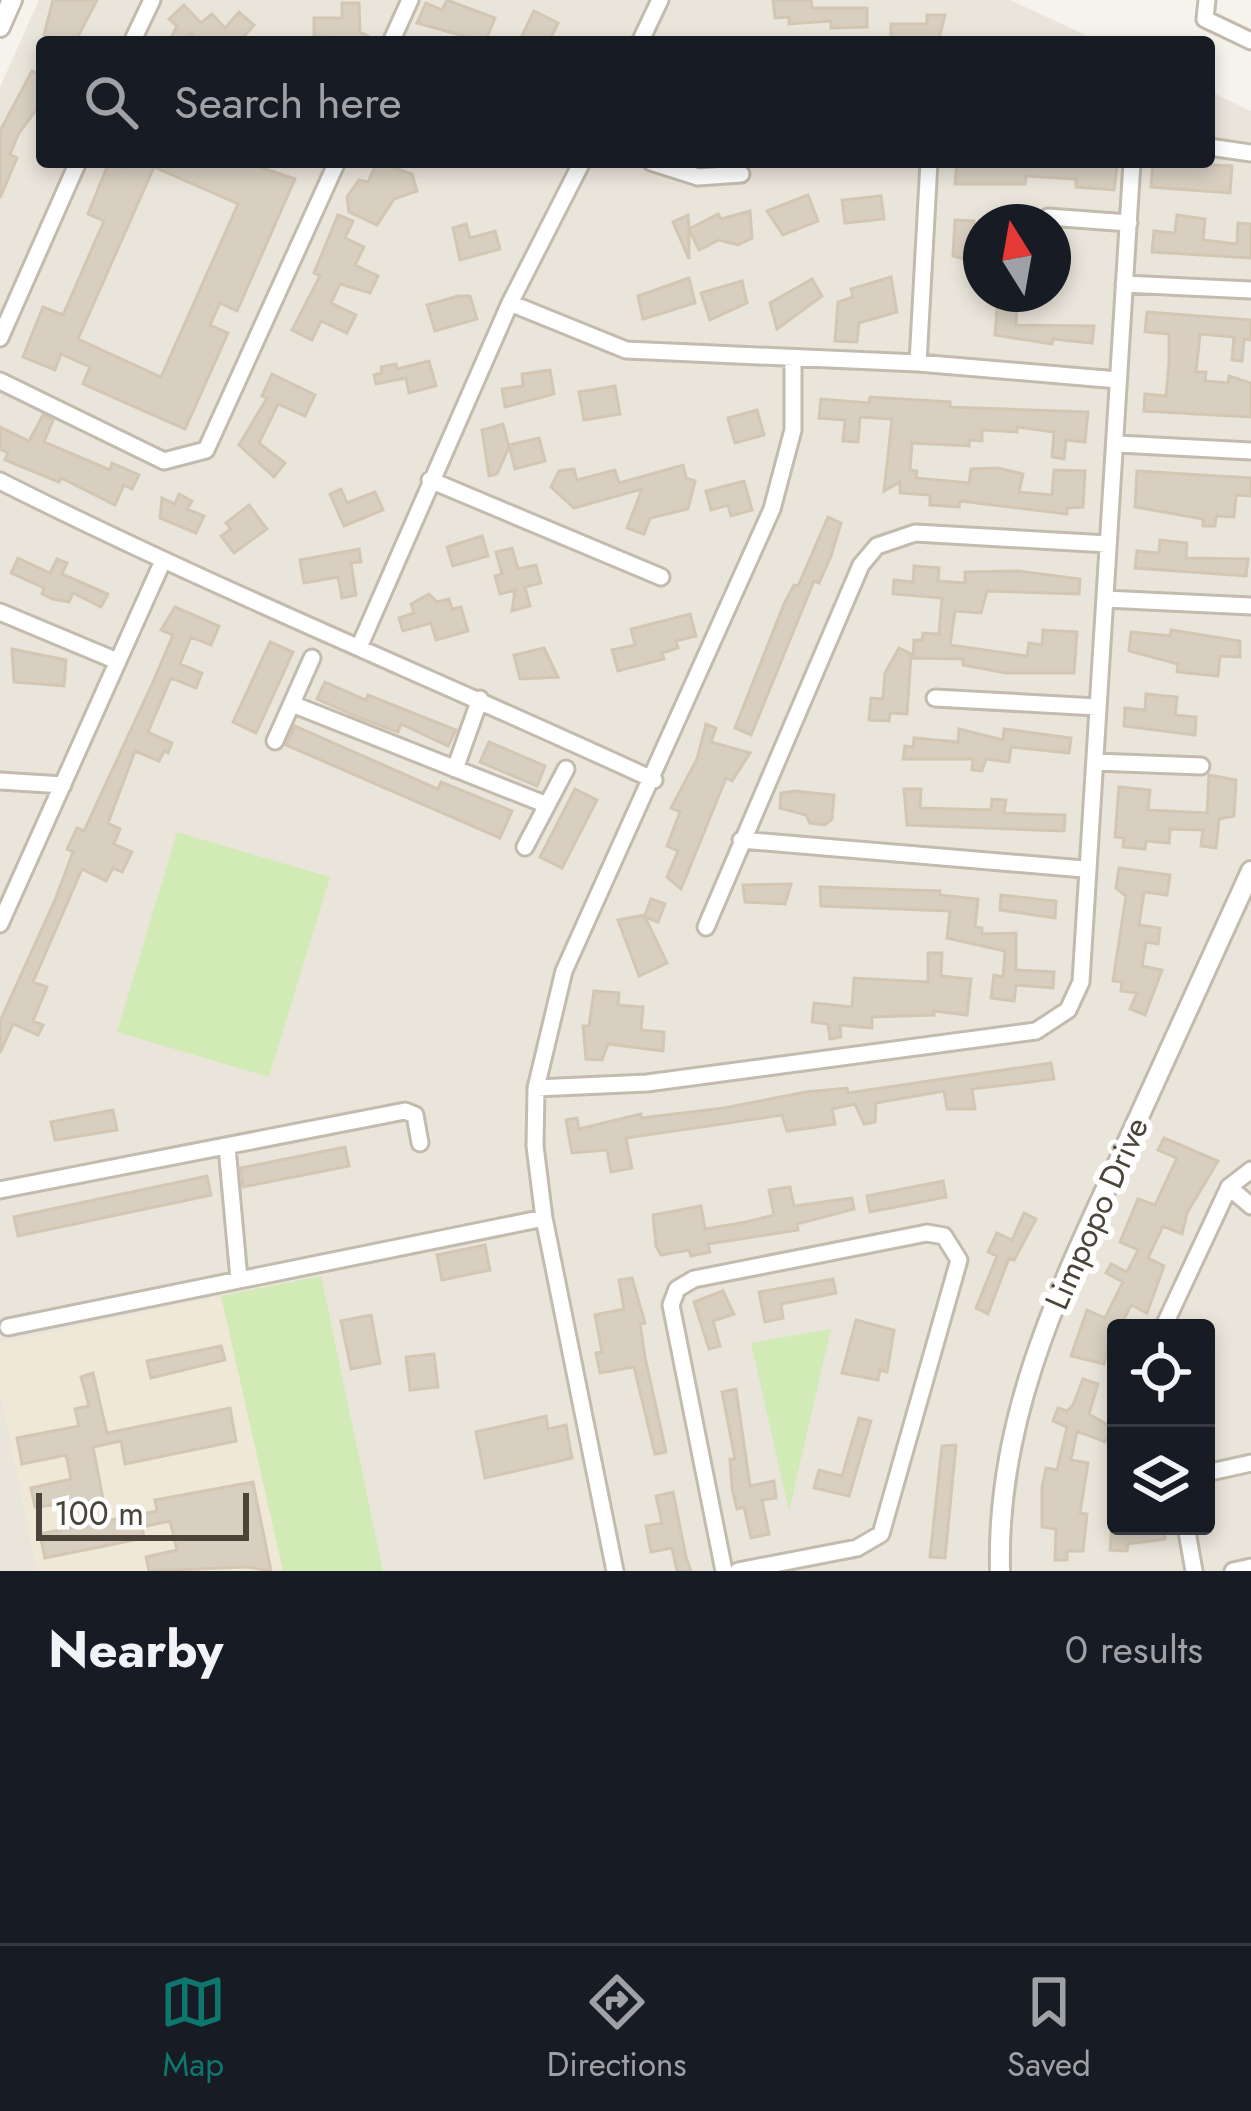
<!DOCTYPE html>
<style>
body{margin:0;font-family:Jost,sans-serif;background:#242831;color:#f1f3f6}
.controls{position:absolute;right:36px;bottom:36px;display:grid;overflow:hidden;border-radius:12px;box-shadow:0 6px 18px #0003}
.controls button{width:108px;height:108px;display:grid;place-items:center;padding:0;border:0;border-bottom:3px solid #363941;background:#171b24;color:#f1f3f6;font:60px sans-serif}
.compass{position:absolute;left:963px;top:204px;width:108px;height:108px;border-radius:50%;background:#171b24;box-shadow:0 6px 18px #0003;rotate:349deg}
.scale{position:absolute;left:36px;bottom:30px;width:213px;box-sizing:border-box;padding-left:12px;border:6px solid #4b4439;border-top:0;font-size:33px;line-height:42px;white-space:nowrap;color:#4b4439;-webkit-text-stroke:9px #fff;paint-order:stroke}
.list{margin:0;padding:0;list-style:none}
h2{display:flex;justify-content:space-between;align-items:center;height:156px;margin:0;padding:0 48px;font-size:51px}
h2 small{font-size:39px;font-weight:400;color:#9ea1a6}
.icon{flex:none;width:66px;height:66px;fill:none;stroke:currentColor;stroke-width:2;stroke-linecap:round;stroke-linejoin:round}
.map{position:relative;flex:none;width:1251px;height:1571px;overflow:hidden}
.search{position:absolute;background:#171b24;box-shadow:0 6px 18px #0003;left:36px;right:36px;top:36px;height:132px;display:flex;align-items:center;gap:30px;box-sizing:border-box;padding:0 42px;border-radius:12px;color:#9ea1a6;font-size:45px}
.sheet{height:372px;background:#171b24}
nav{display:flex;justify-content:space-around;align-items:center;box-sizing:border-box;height:168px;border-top:3px solid #363941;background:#171b24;font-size:33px;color:#9ea1a6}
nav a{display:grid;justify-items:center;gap:6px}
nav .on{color:#0f766e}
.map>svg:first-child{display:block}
.residential{fill:#eae5da;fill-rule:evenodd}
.education{fill:#efe8d6}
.green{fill:#d2eab5}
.building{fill:#d8cfc1;stroke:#d3c7b4;stroke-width:3;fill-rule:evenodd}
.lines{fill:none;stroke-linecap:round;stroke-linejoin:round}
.minor-casing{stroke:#c2bbae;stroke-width:21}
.tertiary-casing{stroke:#c2bbae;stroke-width:24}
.minor{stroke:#fff;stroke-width:15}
.tertiary{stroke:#fff;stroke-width:18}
.labels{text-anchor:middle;stroke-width:12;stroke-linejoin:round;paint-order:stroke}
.street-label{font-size:33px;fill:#4b4439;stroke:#fff}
</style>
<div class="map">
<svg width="1251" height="1571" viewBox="0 0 1251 1571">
<rect width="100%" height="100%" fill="#f6f3ec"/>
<path class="residential" d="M39,0H1010L1101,42H42V162H1209V91L1251,111V1571H0V87ZM981,222H1053V294H981ZM1116,1328H1206V1526H1116Z"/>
<path class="education" d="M221,1296L283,1571H37L0,1391V1343Z"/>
<path class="green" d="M177,832L330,877L269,1077L117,1032Z
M321,1276L383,1571H283L221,1296Z
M831,1329L789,1511L751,1343Z"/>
<path class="building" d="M53,0H97L75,42H51L44,35Z
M447,0L495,18L485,42L417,23L426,3L442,10Z
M773,0H811L812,8H867V27L831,28V21L789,24V17L775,18Z
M342,3H359L360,32L379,42L314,36V18H342Z
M184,5L201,23L212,14L225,28L239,12L254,25L239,42H199L191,33L187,42H169L177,26L169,19Z
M534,11L558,23L549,42H519Z
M927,15H945L938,42H891V24H927Z
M32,71L42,75V102L19,133L10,154L17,158L0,198V131Z
M109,162L128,168L131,162H244L295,179L237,311L220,303L210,325L228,333L185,429L83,384L90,367L61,354L55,370L23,357L43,307L63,315L104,221L88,214ZM154,167L238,204L161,377L78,339Z
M377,162L412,174L417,191L394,199L377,225L349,212L347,197L359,180L368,182Z
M957,162L1117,166L1114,190L1076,187V179L1026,176L1025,184H955Z
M1153,162L1232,166L1230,193L1151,187Z
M808,195L818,221L783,235L767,211Z
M881,196L884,219L845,223L842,200Z
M750,211L752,238L738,245L719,240L699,250L689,229V259L673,222L688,215L689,229L718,214L721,219Z
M338,215L353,221L345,238L364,247L355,265L378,276L370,293L340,284L331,303L356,315L347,333L321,321L312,340L292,330L320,276L314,273Z
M1177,215L1205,219L1203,240L1237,244L1238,223L1251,224V258L1152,252L1154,231L1175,233Z
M955,220L974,221L976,263L953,256Z
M466,224L470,238L495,231L500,249L460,260L453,228Z
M891,277L897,312L859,323L857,342L835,341L838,302L853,297L851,289Z
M689,278L695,303L643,319L638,296Z
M812,279L822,296L777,329L770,303Z
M742,281L747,303L710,320L701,293Z
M998,294H1017L1016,325L1094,326L1092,343L1053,339L1052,344L995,335Z
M458,296H470L477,319L435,331L427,305Z
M1147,312L1251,320V340L1244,339L1242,361L1232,360L1234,337L1200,334L1196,372H1206L1205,381L1228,383L1229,376L1251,383V417L1144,411L1145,394L1166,396L1169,364V334L1145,332Z
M429,361L436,386L409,393L406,378L376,384L374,375L382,373L381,367L396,364L397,369Z
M550,370L554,394L505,407L502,389L523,386L522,374Z
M272,374L315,395L305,416L278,404L259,443L285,463L274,477L239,445L267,398L262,396Z
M615,386L620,414L584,420L579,392Z
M870,397L950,402V407L1088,412L1085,442L1066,440L1064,459L1052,457L1054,432L1017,427V432L982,430V441L969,440V446L912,443L910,470L917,471L916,478L969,483L971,469L998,468L1023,474L1019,492L1052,495L1054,470L1085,471L1083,507L1067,508V514L960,501L959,507L930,505V495L900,493V482L884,491L892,419L860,417L858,442L843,441L845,420L819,418L821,399L869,403Z
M757,410L764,435L735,443L728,418Z
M43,415L53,420L44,442L110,470L112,463L139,475L132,489L124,485L115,505L61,478L59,482L5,460L8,453L0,449V427L29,441Z
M503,424L509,447L497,474L489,476L482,430Z
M539,438L545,461L515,469L509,445Z
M683,465L686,478L695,481L688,509L650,518L644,534L627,528L642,489L574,508L551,487L559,471L574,469L577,480L615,470L619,483Z
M1137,471L1251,478V496L1236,495L1234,517L1216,516L1215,526H1203V519L1135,507Z
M744,481L752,510L731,516L728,505L711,510L706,491Z
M341,489L347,503L375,492L383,510L344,526L330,494Z
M179,494L192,501L187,509L204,516L196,533L160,518L162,498L175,504Z
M249,505L267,529L234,553L221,536L231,529L226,523Z
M828,517L841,523L831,556L819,583L814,581L751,735L735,728L784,604L794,585L798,586Z
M482,536L488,556L453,566L447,547Z
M1160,540L1187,543L1186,558L1248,559L1246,576L1135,568L1137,551L1159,553Z
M512,548L518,569L536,565L541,583L525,587L530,606L512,611L515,590L500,594L495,576L502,574L496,552Z
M359,549L361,562L351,563L356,595L342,598L338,577L304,583L300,560Z
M18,558L50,573L57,559L67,563L62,574L108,594L101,607L73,593L69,602L53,599L42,594L44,588L11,573Z
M914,566L939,568L938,581L965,583V572L1018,571L1080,579L1079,594L987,591L981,613L955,611L950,645L1027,656L1029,643L1042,645L1043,630L1077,632L1074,673H1006L963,665V659L913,658L914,640H922L923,633L939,634L942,598L893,594L894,580L913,582Z
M429,594L437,602L449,599L452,609L461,607L468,631L436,640L431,623L403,631L399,618L414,613L411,604Z
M175,607L219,626L211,645L191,637L180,664L202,673L196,688L171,678L148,732L172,743L168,753L164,751L159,761L135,751L108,823L120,829L114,844L132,852L122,872L113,868L106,881L82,869L33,982L47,987L33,1021L43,1025L38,1035L13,1024L0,1053V1021L55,900L73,852L67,849L77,828L84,831L153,682L173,635L161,630Z
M690,614L696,636L676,641L678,648L662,653L664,659L618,671L612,650L635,645L631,629Z
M1171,630L1240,641V657L1220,656L1218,676L1177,672L1178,664L1129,651L1131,632L1170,636Z
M270,642L293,652L256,733L233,722Z
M544,648L558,677L520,679L514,655Z
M899,648L911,654L907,714L890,713L889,721L869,720L871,698L883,699L885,673Z
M12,649L66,660L64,686L14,682Z
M325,682L366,700L368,695L456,730L448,746L401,724L398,732L358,717L317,699Z
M1146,694L1177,697L1175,715L1196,717L1195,735L1124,726L1125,708L1145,710Z
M706,724L716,728L711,742L750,753L732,781L726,778L681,889L667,877L678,851L667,846L680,812L671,808L697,759Z
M295,726L438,789L441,782L512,811L500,838L286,745Z
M959,729L1003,740L1004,729L1071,738L1069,753L1011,747L1009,762L986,759L982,771L972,770L973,759H903L905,746L913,747L914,738L958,742Z
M489,742L545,766L537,786L480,762Z
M1209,775L1236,780L1234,816L1219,819L1216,848L1201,846L1203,830L1170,829L1169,843L1146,841L1145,849L1123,847L1124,838L1115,837L1119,787L1150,790L1148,810L1207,813Z
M575,789L597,800L562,868L540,857Z
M904,789H921L920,808L991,810L992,799L1006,800L1004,813L1065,815L1064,831L907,825Z
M795,791L834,795L832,819L825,825L810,823L806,815L780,808L781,793Z
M1119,868L1170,875L1167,895L1144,892L1139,925L1160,928L1158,944L1146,942L1142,966L1162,970L1145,1015L1130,1009L1137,993L1121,991L1122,982L1113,981L1126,896L1116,888Z
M791,884L785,904L745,902L743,885Z
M820,887L940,891V895L978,899L975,927L982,928V934L1016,933V970L1054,972L1053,988L1016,985L1014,1001L991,998L994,975L1003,977L1005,951L947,938L950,911L821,906Z
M1001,895L1056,901L1055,918L1000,910Z
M651,899L665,904L658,922L645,917L667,963L639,976L618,920L645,915Z
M928,953H942L941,976L971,979L967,1015L934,1011V1015L872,1017V1028L840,1025L841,1037L830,1039L828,1024L812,1022L814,1003L852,1007L854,978L928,982Z
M594,991L619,993L618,1005L643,1007L641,1030L664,1032L663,1051L608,1044L602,1060L586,1059L583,1026H589Z
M1051,1063L1054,1079L972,1089L975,1109H947L944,1091L876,1103L875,1122L864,1124L855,1104L832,1109L835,1124L810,1128L787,1131L782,1115L626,1138L632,1168L611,1172L607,1150L572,1153L566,1120L577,1118L579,1129L641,1114V1118L724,1108L806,1092L847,1088L848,1093Z
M113,1110L117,1130L55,1140L51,1122Z
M1164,1138L1218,1161L1187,1213L1182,1234L1163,1226L1148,1258L1164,1266L1147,1313L1131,1305L1116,1335L1112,1333L1104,1364L1071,1356L1087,1310L1105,1318L1123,1282L1106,1273L1111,1264L1127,1272L1138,1250L1120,1242L1138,1199L1155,1205L1177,1158L1158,1150Z
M345,1147L349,1166L243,1187L241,1168Z
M207,1176L211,1195L18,1236L14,1217Z
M943,1181L946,1197L870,1212L867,1196Z
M790,1187L794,1206L852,1198L854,1209L797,1224L798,1230L708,1244L710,1252L691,1256L689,1250L661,1255L656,1246L653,1215L701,1206L705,1229L746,1222L774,1215L769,1190Z
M1024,1213L1036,1219L1014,1260L1009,1258L988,1314L976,1308L997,1256L988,1252L997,1233L1012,1240Z
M485,1245L490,1270L442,1280L437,1255Z
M632,1278L645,1323L640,1324L645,1357L666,1452L655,1454L634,1367L600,1373L596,1353L602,1352L595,1315L624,1309L619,1280Z
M833,1279L836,1293L781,1304L783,1318L765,1322L759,1292Z
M723,1291L734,1314L713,1321L720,1346L709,1349L694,1302Z
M371,1315L380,1363L351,1369L341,1321Z
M856,1320L894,1330L887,1372L880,1370L878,1380L842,1373Z
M221,1346L225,1360L151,1378L147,1361Z
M434,1354L438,1387L410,1390L406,1357Z
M93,1373L107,1433L230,1408L236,1441L125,1464L121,1441L93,1447L103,1499L35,1507L31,1488L71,1479L66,1455L22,1464L17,1438L79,1426L75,1409L89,1406L81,1377Z
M1083,1379L1098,1384L1089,1414L1113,1428L1105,1442L1077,1431L1071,1460L1088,1463L1080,1513L1087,1514L1083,1551H1067V1560H1055L1056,1529L1042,1527V1488L1046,1468L1057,1470L1067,1427L1053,1421L1058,1408L1067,1411L1073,1405Z
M736,1389L750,1486L774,1481L776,1498L762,1500L769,1534L751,1538L744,1507L737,1509L732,1488L730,1459H735L722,1392Z
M546,1416L548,1429L566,1425L572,1458L485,1478L476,1432Z
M859,1418L871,1421L849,1496L814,1488L819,1470L842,1476Z
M956,1445L945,1558L930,1557L942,1446Z
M253,1482L271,1571L247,1567L149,1571L146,1557L177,1550L170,1521L142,1527L144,1538L45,1558L40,1534L157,1511L155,1500Z
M673,1492L686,1557L691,1571H677L672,1548L651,1552L646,1526L662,1523L656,1496Z
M1112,1526H1129L1128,1533L1164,1528L1165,1539L1128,1544L1127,1551L1110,1550Z"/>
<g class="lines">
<defs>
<path id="minor" d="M1207,0L1205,19L1251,41
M132,42L152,0
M391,42L410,0
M640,42L660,0
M1209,147L1251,153
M651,162L698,177L741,174
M1048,217L1129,223
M1124,284L1251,290
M510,303L626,350L918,363L1118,380
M0,338L78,162
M918,363L929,162
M0,381L164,461L206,450L337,162
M1118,444L1251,451
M430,480L661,577
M0,481C214,589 436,679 654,780
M1105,599L1251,606
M0,612L117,661
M360,645L510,303L582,162
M935,698L1097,707
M292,704L547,805
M275,741L312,658
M1095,762L1201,766
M455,769L480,699
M0,781L63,785
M741,840L1084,869
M525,847L566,769
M0,924L162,563
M706,927L861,565L877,546L915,533L1108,544
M536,1088L647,1083L1036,1031L1068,1010L1081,982L1132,162
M227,1147L239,1279
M1229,1187L1251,1206
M0,1190L405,1111L415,1115L420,1143
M8,1327L544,1218
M1163,1328L1229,1187L1251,1170
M1206,1473L1251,1463
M1186,1526L1194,1571
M615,1571L544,1218L535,1146L536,1088L564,971L772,509L793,430V361
M724,1571L671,1305L677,1289L694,1279L927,1233L944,1236L959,1260L881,1534L857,1548L738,1571
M1233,1571L1251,1567"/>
<path id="tertiary" d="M0,27L12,0
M1000,1571C996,1418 1059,1290 1122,1154C1165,1060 1208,965 1251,871"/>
</defs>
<use href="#minor" class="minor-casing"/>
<use href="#tertiary" class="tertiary-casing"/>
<use href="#minor" class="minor"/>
<use href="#tertiary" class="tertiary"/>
</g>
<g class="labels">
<g class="street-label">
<text transform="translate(1096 1213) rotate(-66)" y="12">Limpopo Drive</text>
</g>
</g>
</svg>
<div class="controls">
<button><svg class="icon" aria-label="locate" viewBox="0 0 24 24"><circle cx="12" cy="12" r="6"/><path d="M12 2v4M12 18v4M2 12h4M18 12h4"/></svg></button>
<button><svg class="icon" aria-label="layers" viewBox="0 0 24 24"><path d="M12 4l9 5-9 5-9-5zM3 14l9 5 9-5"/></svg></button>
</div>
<svg class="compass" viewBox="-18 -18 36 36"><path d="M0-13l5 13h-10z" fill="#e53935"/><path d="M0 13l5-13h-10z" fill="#9ea1a6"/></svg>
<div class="scale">100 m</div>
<div class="search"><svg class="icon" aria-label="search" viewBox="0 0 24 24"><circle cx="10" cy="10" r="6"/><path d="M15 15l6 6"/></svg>Search here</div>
</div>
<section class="sheet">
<h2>Nearby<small>0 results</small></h2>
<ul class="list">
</ul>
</section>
<nav>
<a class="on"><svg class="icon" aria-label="map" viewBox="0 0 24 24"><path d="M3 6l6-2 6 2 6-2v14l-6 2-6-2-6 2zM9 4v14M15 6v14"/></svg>Map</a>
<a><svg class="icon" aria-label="directions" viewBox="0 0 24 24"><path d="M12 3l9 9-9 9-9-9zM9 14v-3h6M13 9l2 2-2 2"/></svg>Directions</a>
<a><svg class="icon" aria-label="saved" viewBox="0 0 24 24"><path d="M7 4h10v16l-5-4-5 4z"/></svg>Saved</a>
</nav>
